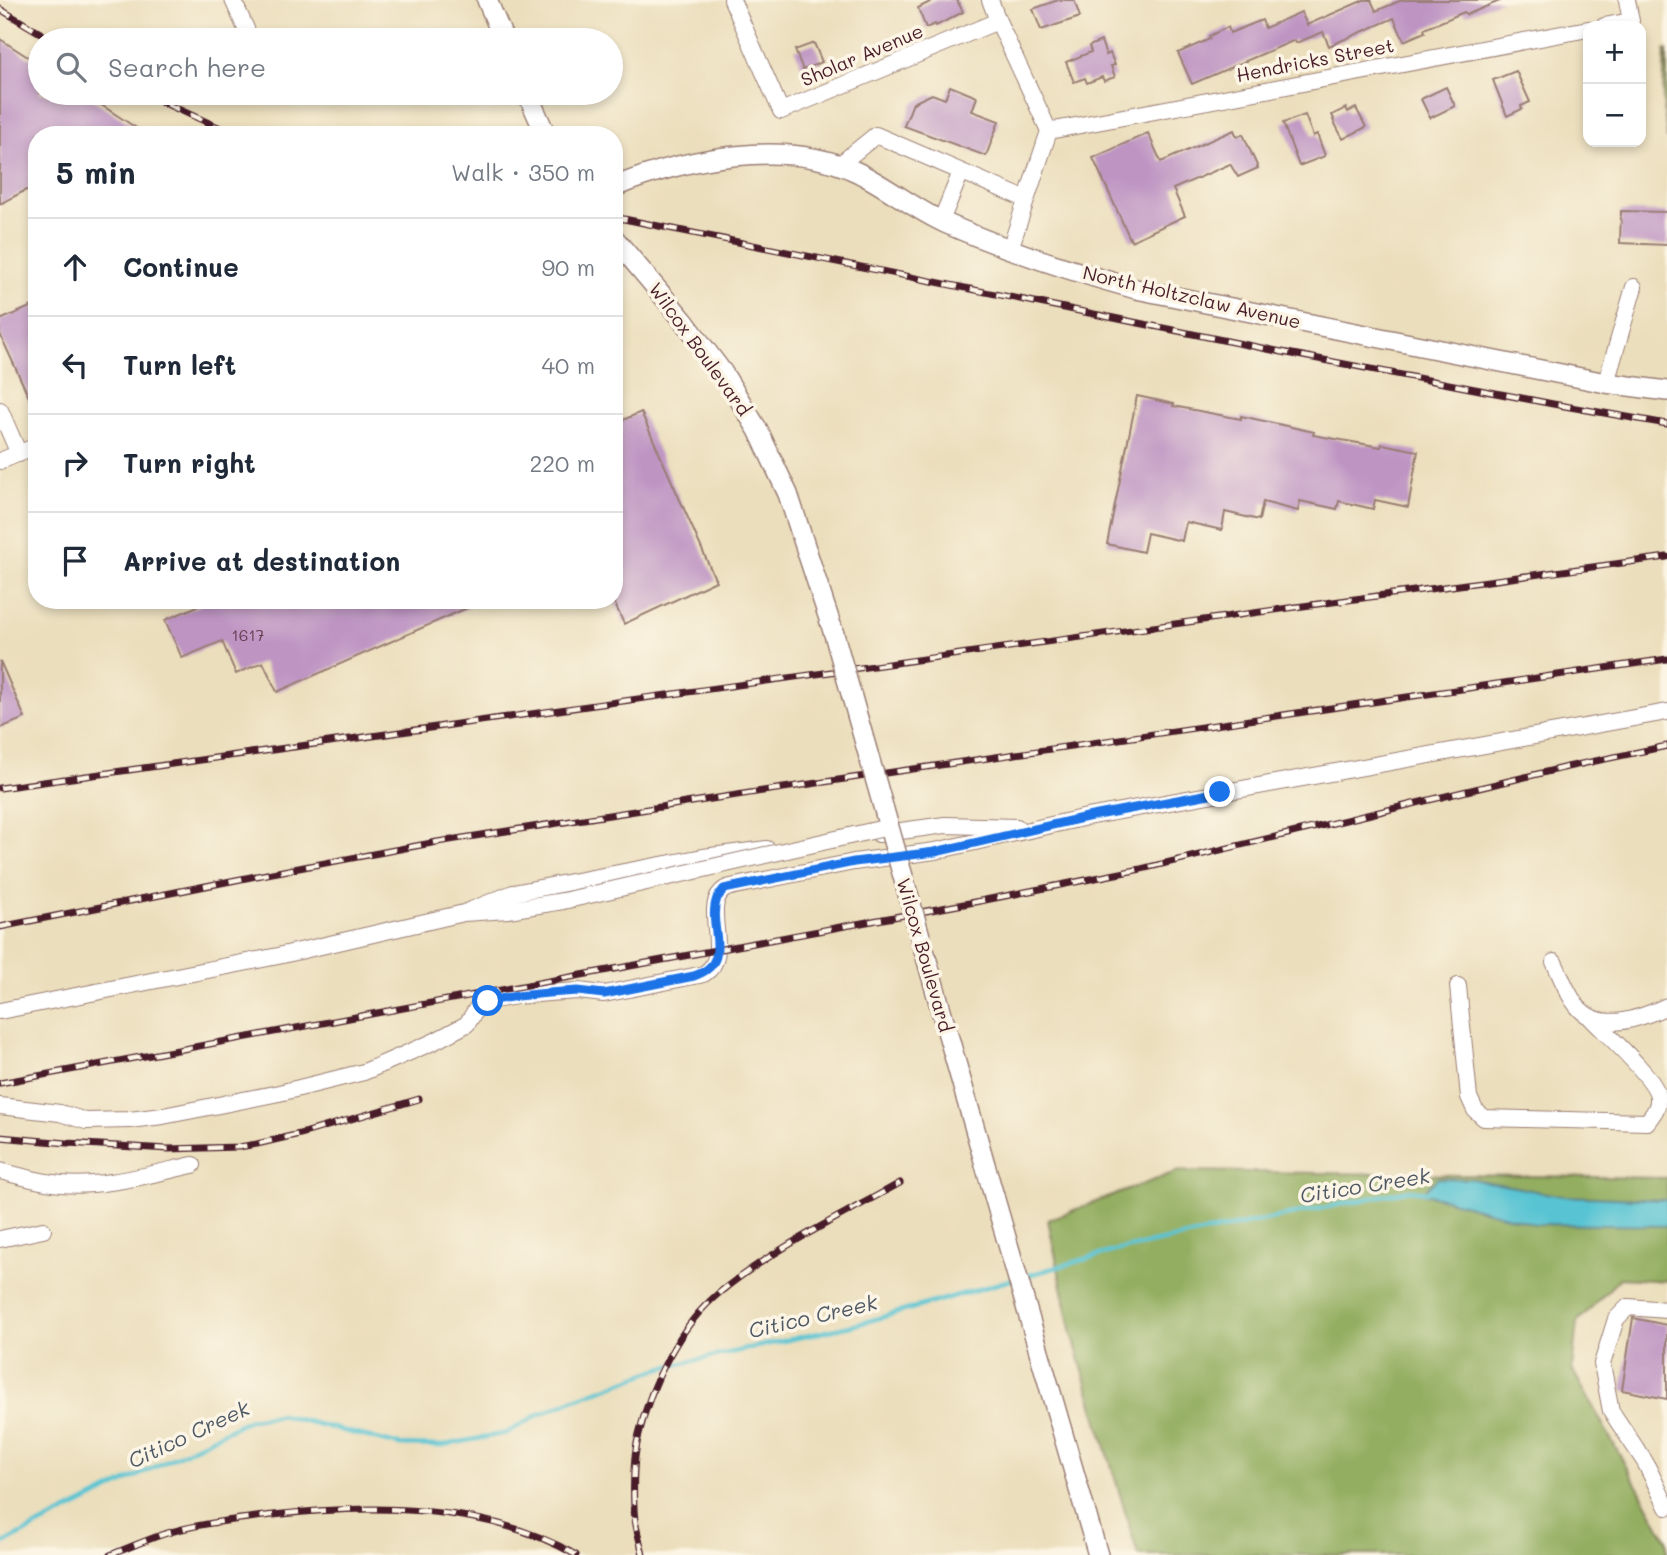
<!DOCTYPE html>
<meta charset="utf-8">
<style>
body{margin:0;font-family:Mali,sans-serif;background:#f2f2f3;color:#1f2937}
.controls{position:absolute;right:21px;top:21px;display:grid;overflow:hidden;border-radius:14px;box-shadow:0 4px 10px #0003}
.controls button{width:63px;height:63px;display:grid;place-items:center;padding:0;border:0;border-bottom:2px solid #e0e1e3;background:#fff;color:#1f2937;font:35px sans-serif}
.stop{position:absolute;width:21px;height:21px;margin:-16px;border:5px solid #1a73e8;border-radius:50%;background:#fff}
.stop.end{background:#1a73e8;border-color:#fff;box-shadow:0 2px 7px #0008}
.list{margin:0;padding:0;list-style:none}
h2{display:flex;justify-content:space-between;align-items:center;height:91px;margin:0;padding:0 28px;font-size:30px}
h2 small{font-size:23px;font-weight:400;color:#747a83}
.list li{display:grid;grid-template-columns:46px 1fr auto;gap:21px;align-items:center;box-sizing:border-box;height:98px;padding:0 28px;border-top:2px solid #e0e1e3}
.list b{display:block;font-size:26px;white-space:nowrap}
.list em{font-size:23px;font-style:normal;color:#747a83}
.icon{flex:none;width:38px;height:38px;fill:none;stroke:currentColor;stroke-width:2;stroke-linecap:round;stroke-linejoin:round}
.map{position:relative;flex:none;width:1667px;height:1555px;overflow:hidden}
.search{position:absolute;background:#fff;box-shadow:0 4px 10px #0003;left:28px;top:28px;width:595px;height:77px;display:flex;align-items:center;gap:18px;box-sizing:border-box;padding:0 24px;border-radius:38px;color:#747a83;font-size:26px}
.panel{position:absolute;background:#fff;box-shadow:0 4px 10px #0003;left:28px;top:126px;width:595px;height:483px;border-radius:28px}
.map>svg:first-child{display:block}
.forest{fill:#93ae60;stroke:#6e6646;stroke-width:2}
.water{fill:#59c4d3;stroke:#52727f;stroke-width:2}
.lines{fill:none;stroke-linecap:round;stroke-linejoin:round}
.stream{stroke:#59c4d3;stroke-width:4.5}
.building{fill:#be94c3}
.minor-casing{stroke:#9a7e74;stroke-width:18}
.major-casing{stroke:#9a7e74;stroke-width:22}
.minor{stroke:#fff;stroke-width:16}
.major{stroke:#fff;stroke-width:19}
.rail-casing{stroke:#4a1f2b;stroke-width:7}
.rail{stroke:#fcf5e5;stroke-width:4.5;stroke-dasharray:13;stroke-linecap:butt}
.minor-bridge-casing{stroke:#9a7e74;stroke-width:18;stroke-linecap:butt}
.major-bridge-casing{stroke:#9a7e74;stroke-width:22;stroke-linecap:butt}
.minor-bridge{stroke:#fff;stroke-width:16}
.major-bridge{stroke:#fff;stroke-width:19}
.route{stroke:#1a73e8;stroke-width:9}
.labels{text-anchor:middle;stroke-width:7;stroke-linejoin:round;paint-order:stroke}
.number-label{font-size:16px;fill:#673c51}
.street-label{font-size:19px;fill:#4a1f2b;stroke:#fcf5e5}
.water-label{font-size:21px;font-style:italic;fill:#4f5966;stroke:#fcf5e5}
</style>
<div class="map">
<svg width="1667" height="1555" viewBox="0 0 1667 1555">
<rect width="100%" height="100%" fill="#fcf5e5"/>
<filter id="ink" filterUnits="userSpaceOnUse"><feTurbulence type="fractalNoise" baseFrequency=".0143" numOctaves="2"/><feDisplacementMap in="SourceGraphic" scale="14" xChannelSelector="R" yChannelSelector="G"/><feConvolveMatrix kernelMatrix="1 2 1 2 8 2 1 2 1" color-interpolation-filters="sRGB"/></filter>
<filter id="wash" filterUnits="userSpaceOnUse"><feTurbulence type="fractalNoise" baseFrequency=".00686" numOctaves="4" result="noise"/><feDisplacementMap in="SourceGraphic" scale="28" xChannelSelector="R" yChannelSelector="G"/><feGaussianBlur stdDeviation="1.57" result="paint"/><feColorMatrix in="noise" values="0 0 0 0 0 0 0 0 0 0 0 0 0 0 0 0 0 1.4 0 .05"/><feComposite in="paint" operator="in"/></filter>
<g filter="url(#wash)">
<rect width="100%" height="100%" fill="#ebdebc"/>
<path class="forest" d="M1667,50V139L1663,98L1665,51Z
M1178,1171L1667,1178V1281L1620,1278L1577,1322L1572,1369L1667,1540V1555H1138L1072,1334L1048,1220Z"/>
<path class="water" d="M1438,1178L1472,1179L1562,1196L1667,1200V1226L1535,1224L1422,1193Z"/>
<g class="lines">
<path class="stream" d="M1022,1277L1114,1251L1410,1190L1427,1192
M0,1545L250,1419L281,1415L400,1445L440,1446L507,1433L538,1415L575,1399L661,1368L855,1325L1014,1279"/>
</g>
<g id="blocks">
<path class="building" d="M934,0H957L963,12L936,26L935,24L926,28L918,8Z
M1058,0H1074L1080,17L1041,30L1033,9Z
M1364,0H1371L1376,11L1402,0H1502L1466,15L1464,12L1424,29L1425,32L1404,41L1394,18L1329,46L1323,32L1296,43L1295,40L1192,84L1178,53L1210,39L1209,36L1228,27L1230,33L1262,20L1265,28L1301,12L1307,25Z
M0,39L40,65V93H83L147,135H37V191L26,190L0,204Z
M1101,41L1106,55L1110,53L1115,65L1111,66L1115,77L1104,81L1102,77L1087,83L1085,78L1074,82L1066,62L1091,52L1089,46Z
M814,43L822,62L803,70L795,50Z
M1516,71L1530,102L1521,106L1522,109L1507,116L1493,80Z
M950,86L977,97L972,111L999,121L986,156L904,126L913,103L932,94L945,99Z
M1446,87L1455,106L1430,118L1421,99Z
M1346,108L1348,112L1356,108L1366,127L1343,139L1333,120L1334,119L1332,115Z
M1305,115L1313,136L1317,134L1325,156L1299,166L1283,123Z
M1234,130L1237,137L1243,134L1258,168L1238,177L1230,164L1173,189L1185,216L1131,241L1093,158L1148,133L1161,162Z
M1621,211L1667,212V245L1620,243Z
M37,304V415L0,334V320Z
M1137,396L1174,404L1173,406L1241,419V416L1314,432L1313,435L1381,447L1382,444L1418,451L1408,507L1375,500L1373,509L1339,501L1337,509L1300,501L1298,511L1263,502L1259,520L1225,512L1222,530L1186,522L1182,541L1147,533L1143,552L1107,544Z
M641,412L716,581L624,624L614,602V424Z
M212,600H485L277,692L263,662L236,674L222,641L182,658L165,620Z
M0,661L25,718L0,728Z
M1633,1318L1667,1325V1399L1622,1390Z"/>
</g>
</g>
<g filter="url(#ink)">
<use href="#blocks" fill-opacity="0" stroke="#9a7e74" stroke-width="2"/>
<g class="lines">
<defs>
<path id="minor" d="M233,0L251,40
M732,0L781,111L998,21
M990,0L998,21L1049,131L1010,249
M1604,26L1631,21L1627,0
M1049,131L1588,29
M839,165L876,135L1025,199
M941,221L961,172
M1606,383L1634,287
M0,410L19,454
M0,461L37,446
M879,834L945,825L1017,827
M464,913L513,893L703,857L767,849
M1554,962C1561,976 1567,994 1577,1006C1600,1034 1639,1019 1667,1006
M1458,986L1469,1097L1475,1110L1484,1118L1647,1122C1653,1114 1659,1108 1658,1097C1657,1079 1605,1033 1591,1018
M0,1011L278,956L464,913L508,910L563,901
M0,1106L60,1113L86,1121L129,1120L163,1116L279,1093L364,1072L433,1042L467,1024L477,1008L488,1001L517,996L548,993L578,991L604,994L694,976C698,975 702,975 705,973C733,956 700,904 725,889C728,887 732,887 735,886L854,862L935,851L1087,817L1667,712
M0,1171C17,1175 35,1181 53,1183C96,1190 151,1174 193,1165
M0,1239L43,1230
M1667,1310L1628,1307L1616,1319L1602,1364L1611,1411L1645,1462L1667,1507"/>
<path id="major" d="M487,0L504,40
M527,93L546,135
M614,187C685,158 785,138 857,172C888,187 914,209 945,223C1006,250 1071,271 1136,289L1606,383L1667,391
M614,238L684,321L723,373L758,430L788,494L834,634
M994,1196L1098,1555"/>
</defs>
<use href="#minor" class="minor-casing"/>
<use href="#major" class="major-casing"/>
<use href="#minor" class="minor"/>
<use href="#major" class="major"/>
<defs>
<path id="rail" d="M0,9L52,40
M143,93L162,102L236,135
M614,217L1282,352L1553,404L1667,424
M0,788L1303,606L1667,557
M0,927L251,877L437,842L756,792L1667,659
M0,1083L980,901L1141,869L1567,767L1667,746
M0,1137L67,1143L168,1149L239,1147L257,1144L304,1133L419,1099
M110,1555C128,1548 146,1540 164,1534C197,1524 231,1520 264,1516C365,1504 485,1502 576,1555
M643,1555C640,1540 634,1524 634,1508C633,1485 633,1457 639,1434C651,1384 679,1326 719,1293C771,1250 841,1216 900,1183"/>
</defs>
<use href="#rail" class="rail-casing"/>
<use href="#rail" class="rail"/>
<defs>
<path id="minor-bridge" d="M563,901L889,827"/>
<path id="major-bridge" d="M834,634L994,1196"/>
</defs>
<use href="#minor-bridge" class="minor-bridge-casing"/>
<use href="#major-bridge" class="major-bridge-casing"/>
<use href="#minor-bridge" class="minor-bridge"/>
<use href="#major-bridge" class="major-bridge"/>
</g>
</g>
<g class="lines" filter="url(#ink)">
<path class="route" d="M488,1001L517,996L548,993L578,991L604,994L694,976C736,962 706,927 717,898C718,897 723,890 724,889L854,862L935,852L1087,817L1220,792"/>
</g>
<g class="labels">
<g class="number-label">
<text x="248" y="641">1617</text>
</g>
<g class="street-label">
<text transform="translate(862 55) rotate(-23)" y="7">Sholar Avenue</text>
<text transform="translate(1315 60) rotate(-11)" y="7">Hendricks Street</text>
<text transform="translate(1192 297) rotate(13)" y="7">North Holtzclaw Avenue</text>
<text transform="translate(700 349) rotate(54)" y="7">Wilcox Boulevard</text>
<text transform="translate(925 955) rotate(74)" y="7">Wilcox Boulevard</text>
</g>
<g class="water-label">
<text transform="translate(1365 1186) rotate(-9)" y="7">Citico Creek</text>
<text transform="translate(813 1317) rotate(-13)" y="7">Citico Creek</text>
<text transform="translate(189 1435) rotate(-25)" y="7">Citico Creek</text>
</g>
</g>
</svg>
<div class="controls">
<button>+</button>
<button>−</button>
</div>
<div class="stop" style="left:488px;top:1001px"></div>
<div class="stop end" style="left:1220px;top:792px"></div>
<div class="search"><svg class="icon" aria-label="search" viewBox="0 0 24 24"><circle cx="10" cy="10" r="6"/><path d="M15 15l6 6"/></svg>Search here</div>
<section class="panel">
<h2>5 min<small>Walk · 350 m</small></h2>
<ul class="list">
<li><svg class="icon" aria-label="ahead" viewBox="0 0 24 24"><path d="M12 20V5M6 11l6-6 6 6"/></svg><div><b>Continue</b></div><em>90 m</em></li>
<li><svg class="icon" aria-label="left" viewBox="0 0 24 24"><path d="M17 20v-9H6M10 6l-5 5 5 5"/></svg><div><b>Turn left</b></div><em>40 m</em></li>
<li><svg class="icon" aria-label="right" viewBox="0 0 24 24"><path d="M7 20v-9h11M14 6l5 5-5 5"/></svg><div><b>Turn right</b></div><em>220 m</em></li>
<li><svg class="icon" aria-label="arrive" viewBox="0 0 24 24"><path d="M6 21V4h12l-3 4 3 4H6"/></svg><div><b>Arrive at destination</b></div></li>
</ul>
</section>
</div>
